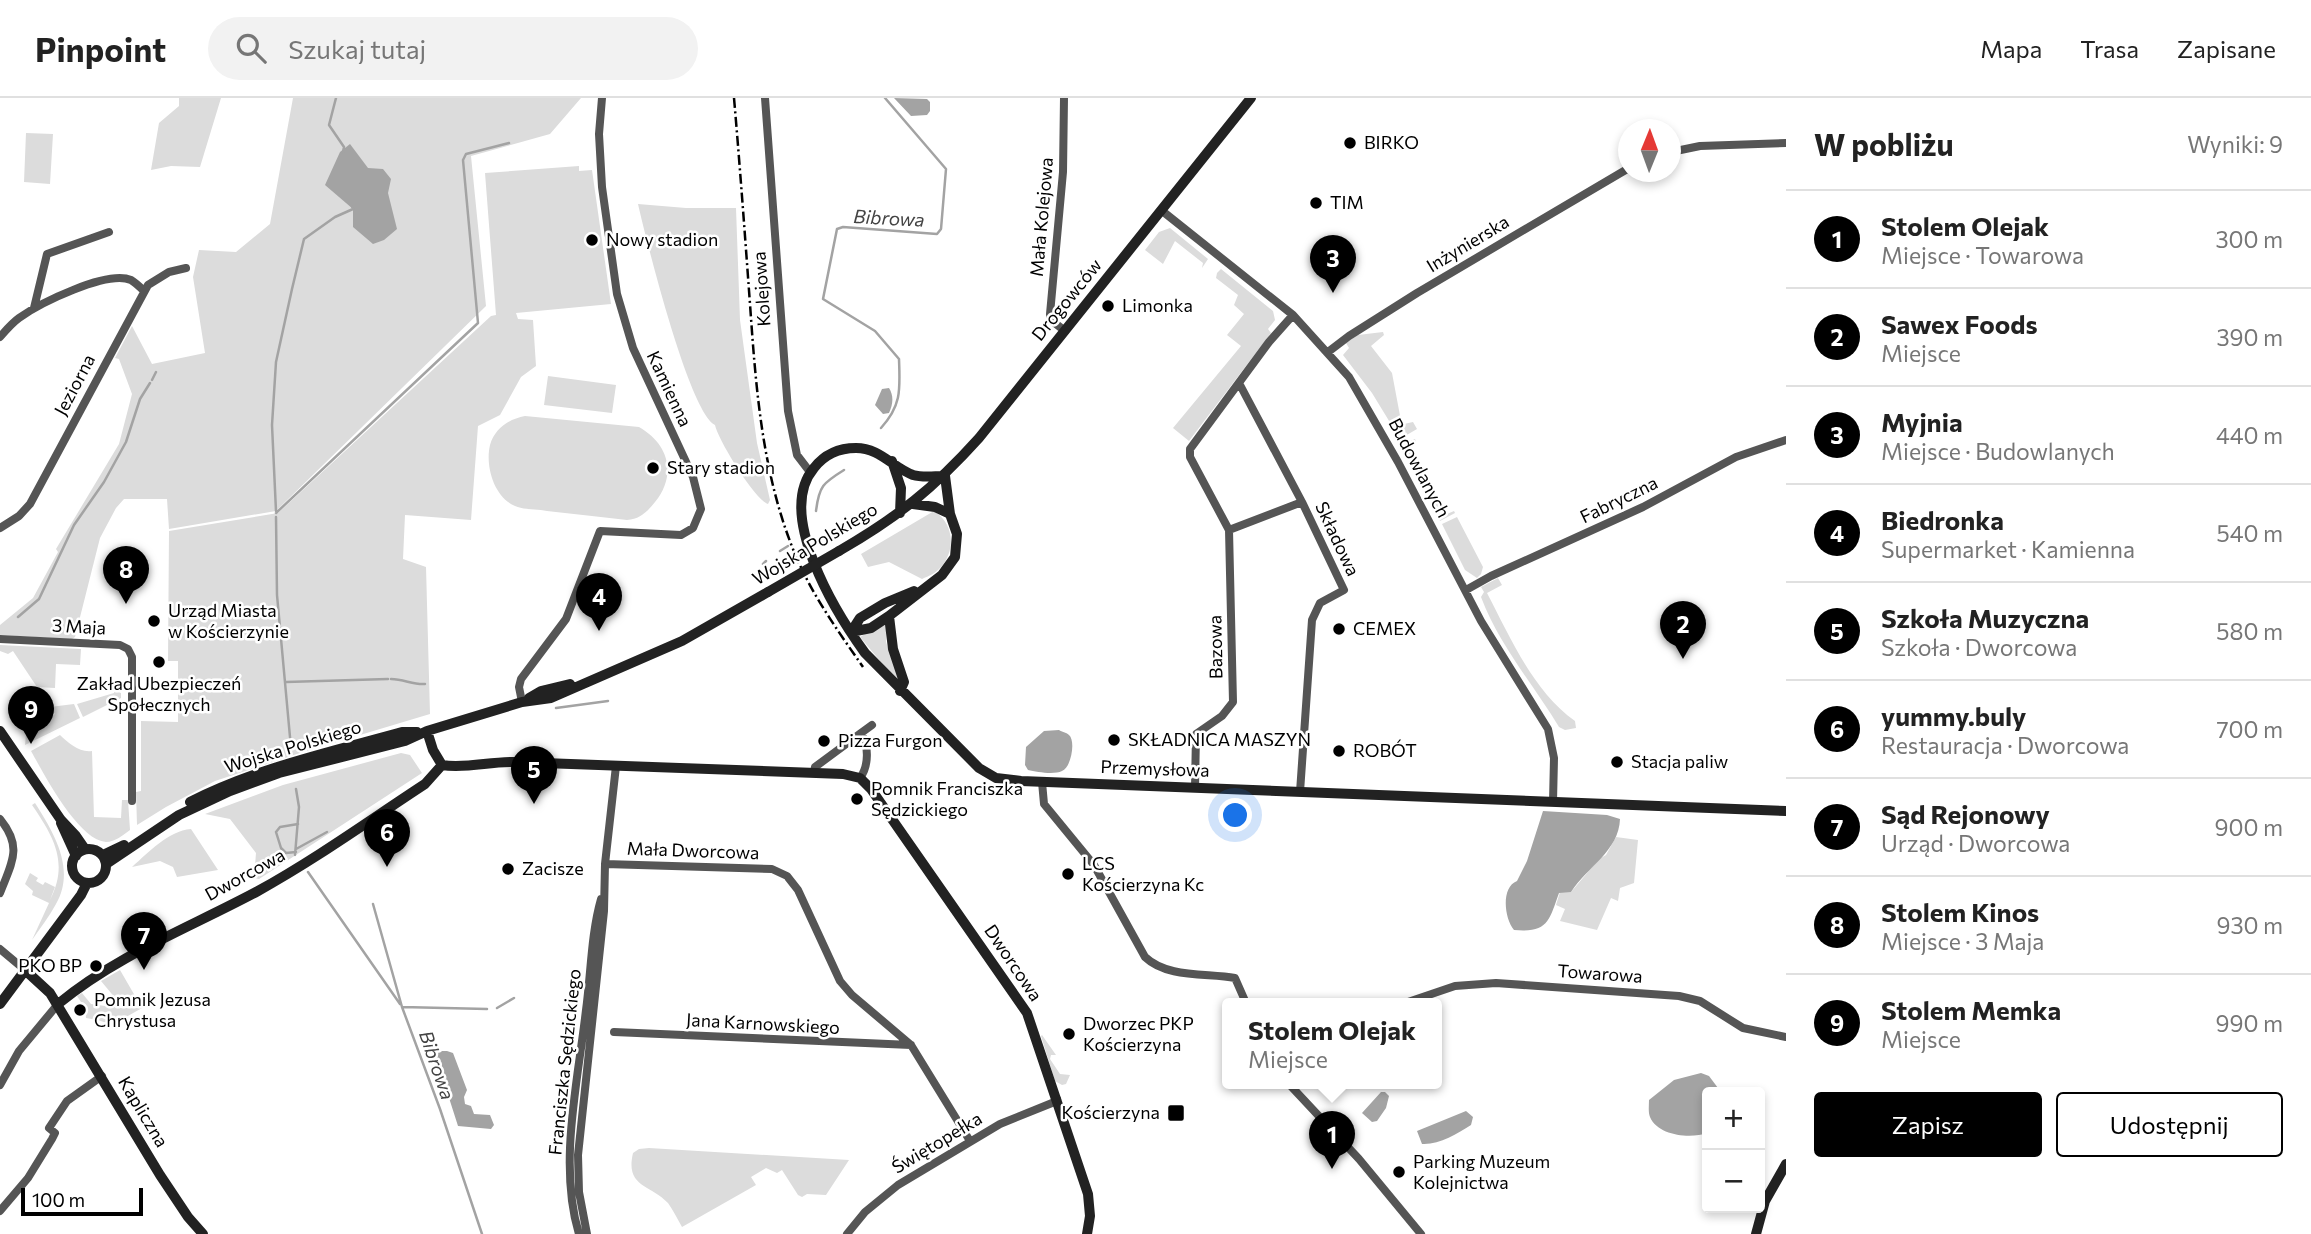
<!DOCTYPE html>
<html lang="pl">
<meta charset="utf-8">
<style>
body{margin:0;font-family:Commissioner,sans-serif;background:#f2f2f2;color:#222}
.controls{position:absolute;right:21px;bottom:21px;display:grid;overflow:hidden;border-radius:7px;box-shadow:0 4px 10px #0003}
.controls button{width:63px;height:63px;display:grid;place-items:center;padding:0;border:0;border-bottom:2px solid #e0e0e0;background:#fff;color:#222;font:35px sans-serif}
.compass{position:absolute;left:1618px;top:21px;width:63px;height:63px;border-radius:50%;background:#fff;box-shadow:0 4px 10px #0003;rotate:1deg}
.scale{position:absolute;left:21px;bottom:18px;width:122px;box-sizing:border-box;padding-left:7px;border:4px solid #000;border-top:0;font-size:19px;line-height:24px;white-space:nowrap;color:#000;-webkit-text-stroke:5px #fff;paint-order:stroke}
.you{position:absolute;left:1236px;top:718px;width:24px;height:24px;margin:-18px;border:5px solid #fff;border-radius:50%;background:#1a73e8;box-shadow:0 0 0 10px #1a73e833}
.badge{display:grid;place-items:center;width:46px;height:46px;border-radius:50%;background:#000;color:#fff;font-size:23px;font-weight:700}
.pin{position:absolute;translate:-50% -58px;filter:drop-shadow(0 2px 4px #0008)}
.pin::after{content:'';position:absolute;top:37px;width:24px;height:21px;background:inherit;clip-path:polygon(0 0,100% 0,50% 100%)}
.popup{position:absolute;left:1222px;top:900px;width:220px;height:91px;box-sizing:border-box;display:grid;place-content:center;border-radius:7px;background:#fff;filter:drop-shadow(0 2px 5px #0005);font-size:23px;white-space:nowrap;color:#767676}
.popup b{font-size:26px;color:#222}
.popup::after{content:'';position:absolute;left:50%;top:100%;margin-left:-14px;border:14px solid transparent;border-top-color:#fff}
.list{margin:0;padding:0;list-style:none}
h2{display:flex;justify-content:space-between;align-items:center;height:91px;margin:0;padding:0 28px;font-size:30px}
h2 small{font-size:23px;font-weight:400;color:#767676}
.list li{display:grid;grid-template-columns:46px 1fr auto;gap:21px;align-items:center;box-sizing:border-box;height:98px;padding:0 28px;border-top:2px solid #e0e0e0}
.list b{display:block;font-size:26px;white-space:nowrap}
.list p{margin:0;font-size:23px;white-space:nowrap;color:#767676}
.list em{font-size:23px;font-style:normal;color:#767676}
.actions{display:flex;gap:14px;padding:21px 28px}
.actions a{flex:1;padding:16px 0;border:2px solid #000;border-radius:7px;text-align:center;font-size:24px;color:#000}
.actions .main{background:#000;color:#fff}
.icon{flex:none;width:38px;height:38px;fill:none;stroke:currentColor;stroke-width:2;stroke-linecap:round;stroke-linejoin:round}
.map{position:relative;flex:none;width:1786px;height:1136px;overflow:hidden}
header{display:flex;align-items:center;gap:42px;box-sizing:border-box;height:98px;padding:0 35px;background:#fff;border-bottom:2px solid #e0e0e0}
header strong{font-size:33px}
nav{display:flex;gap:38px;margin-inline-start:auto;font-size:24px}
.search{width:490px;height:63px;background:#f2f2f2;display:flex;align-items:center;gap:18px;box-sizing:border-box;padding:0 24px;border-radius:38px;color:#767676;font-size:26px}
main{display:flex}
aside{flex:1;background:#fff}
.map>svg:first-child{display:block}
.green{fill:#dcdcdc}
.water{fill:#a3a3a3}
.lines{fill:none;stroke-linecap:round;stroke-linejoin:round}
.stream{stroke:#a3a3a3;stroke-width:2.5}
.street{stroke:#555;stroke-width:8}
.secondary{stroke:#222;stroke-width:10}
.rail{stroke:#000;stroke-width:2.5;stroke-dasharray:10 3.5 2 3.5;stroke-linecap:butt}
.secondary-bridge{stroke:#222;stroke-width:10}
.poi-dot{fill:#000;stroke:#fff;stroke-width:2.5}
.labels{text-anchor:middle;stroke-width:5;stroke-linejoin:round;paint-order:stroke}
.poi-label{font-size:18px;fill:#000;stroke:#fff;text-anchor:start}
.street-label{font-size:18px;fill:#000;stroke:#fff}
.water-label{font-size:19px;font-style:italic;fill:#444;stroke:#fff}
</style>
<header>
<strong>Pinpoint</strong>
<div class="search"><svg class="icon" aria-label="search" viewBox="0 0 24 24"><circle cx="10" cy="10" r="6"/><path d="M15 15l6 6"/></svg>Szukaj tutaj</div>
<nav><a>Mapa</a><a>Trasa</a><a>Zapisane</a></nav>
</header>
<main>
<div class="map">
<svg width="1786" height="1136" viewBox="0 0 1786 1136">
<rect width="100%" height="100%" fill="#fff"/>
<path class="green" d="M179,0H221L200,69L171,68L151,72L159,25L179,8Z
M293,0H581L550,36L471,58L486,208L276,413L169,431L167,401H124L116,410L100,440L75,539L72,541L0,537V527L33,500L58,454L56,451L119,346L132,296L119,261L115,260L132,228L152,266L205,255L193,179L199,152L236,154L270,126Z
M26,35L53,36L50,86L24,84Z
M579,68V73L592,72L611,206L516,215L518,221L533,222L536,268L521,279L500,317L478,328L471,422L405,417L403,461L426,469L430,616L300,655L215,683L166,709L137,727L136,694L141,693V623L178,624V563H168L169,433L278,415L491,218L496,217L485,75Z
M638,106L686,110H736L740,222L757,345L770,402L768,406C755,402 718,342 715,327C689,314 646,141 638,106Z
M1170,130L1208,161L1202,170L1203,165L1175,143L1163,166L1145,152L1159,134Z
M1221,171L1273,213L1275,222L1268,231L1271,235L1189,343L1173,330L1241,248L1227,237L1244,216L1234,207L1238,197L1216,180L1217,175Z
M1383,234L1384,237L1371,248L1392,275L1401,323L1404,326L1413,324L1417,331L1405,338L1408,344L1415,341L1416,344L1410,348L1447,416L1454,413L1455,415L1440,423L1405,349L1372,295L1343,257L1349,250L1346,245L1358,237Z
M548,278L616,287L612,315L544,307Z
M525,318L639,329C669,346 677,377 655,404C647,414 640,421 627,422C601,419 574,416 547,413C537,411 524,412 515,408C494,399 485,368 490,347C495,330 509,321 525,318Z
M934,413C954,425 956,452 941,469C936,475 929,478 922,481L889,464L868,469L861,456Z
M1457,419L1483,469L1481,476L1477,480L1465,472L1442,426Z
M1498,480L1502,487L1487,495C1510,539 1533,593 1575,623L1576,630L1565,632L1559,629C1533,586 1499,547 1481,499L1484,494L1481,489Z
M887,522L886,544L899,582H896L860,539Z
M0,547L81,551L80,567L56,566L55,590L37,589L13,553L8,556L0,553Z
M115,592L121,595V600L83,619L77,606L114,595Z
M74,606L80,620L25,647L26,636L55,616L50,609Z
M60,637C68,645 80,655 92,653L94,719L121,720L122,702H128L130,732C123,737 115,744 106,744C78,742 44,676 31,653Z
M401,655L410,657L422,675L259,781L254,780L256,755L230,721L205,716L283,687Z
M35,705C54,735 76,771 56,806C49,819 40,830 32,842L49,805L32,797L33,793L25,786L30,775L38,780L36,783L43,787L45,784L55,789L50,802C69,765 54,739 32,707Z
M191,731L218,772L177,779L173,769L160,763L132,769C149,754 168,733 191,731Z
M1616,739L1638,742L1634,785L1620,790L1618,803L1611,800L1597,832L1560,823L1565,811L1556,807L1560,794H1571L1599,761L1606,757Z
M120,872L142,910L112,927L98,922L86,920L85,910L77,898L82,895L91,906L112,909L116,905V901L101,883Z
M1042,937L1056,957H1051L1050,961L1060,976L1070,977L1066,986L1062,987L1055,983L1041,938Z
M649,1050L849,1062L826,1097L807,1096L802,1099L798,1097L782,1072L777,1075L766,1070L751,1079L756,1087L682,1129C678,1122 673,1112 668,1105C650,1086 625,1089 633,1055L639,1051Z"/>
<path class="water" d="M894,0L927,1L930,4V13L927,17L911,18Z
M350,46L368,70L383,71L391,81L388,95L397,131L384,142L373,146L353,129V111L325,87L340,54Z
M889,290C894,298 893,306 889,315L883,316L875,307L882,291Z
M1059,632C1062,634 1066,634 1069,637C1076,643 1071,670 1062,673C1054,677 1037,674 1028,672L1025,667L1026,649L1044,633Z
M1543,713L1607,717L1620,721C1619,753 1587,769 1571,794L1559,795C1549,823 1548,835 1514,832C1504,820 1501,789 1517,783L1527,763Z
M440,953H447L453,955L467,992L464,999L465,1006L471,1008L474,1016L490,1017L494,1027L491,1031L458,1028L435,956Z
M1701,975L1709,978L1721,994H1707V1035C1691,1041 1658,1038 1650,1019C1648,1014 1649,1007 1649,1002L1674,982Z
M1381,994H1385L1389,998L1386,1010L1377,1023L1372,1024L1362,1015Z
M1466,1013L1473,1019L1471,1027C1457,1036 1439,1047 1422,1046L1417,1033Z"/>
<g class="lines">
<path class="stream" d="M336,0L329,27L344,49L343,54
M152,282L156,274
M881,330C902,307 900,291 899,261L875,233L823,201L837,131L843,129L937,136L941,131L946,71L885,0
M276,413L272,327L276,264L292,191L304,141L335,119L353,111L352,108
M816,413C819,388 823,385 844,372
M276,415L478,225L463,62L466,56L509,45
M276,419L277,497L291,650
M780,453L788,448
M763,466L766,463
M18,519L39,501L74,427L104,384L126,344L140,301L150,285
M391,581C404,581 413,587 425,586
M286,584L388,581
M556,610L608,603
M296,751L327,734
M296,754L286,755L281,750L276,734L280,729L298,726
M295,757L299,709L296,691
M308,774L400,906
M373,806L402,909L440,1011L482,1136
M402,909L487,911
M497,910L514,900"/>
<path class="street" d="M765,0L788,313L797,357L810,374
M1064,0L1063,74L1050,216L1051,222L1065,233
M1671,54L1700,48L1786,45
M1161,112L1293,217L1349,279L1398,364L1481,523L1548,631L1554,660L1553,704
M34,210L47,156L109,134
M0,239C6,232 12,225 19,220C40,205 107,172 131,182C136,185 140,189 144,193
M1328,254L1349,238L1417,195L1629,70
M1239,285L1302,404L1344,492L1320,505L1312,522L1300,694
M0,430L19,418L30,406L148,187L169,174L186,170
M1229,432L1302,404
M1466,492L1491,478L1643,409L1736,359L1786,342
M0,541L120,547L128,551L132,559V703
M522,604L519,589L521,581L566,521L600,433L681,437L693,430L701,411L693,379L633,250L617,196L602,89L599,36L602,0
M861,635L872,627
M814,675L815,669L861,635C869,647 869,668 860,680
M1042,684L1044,706L1094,767L1145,859C1167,880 1206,875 1235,880L1246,905
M1195,690L1196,636L1222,618L1233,604L1229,432L1190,359V351L1269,244L1293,217
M0,721C23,749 12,764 0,795
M605,766L772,771L787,778L798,792L840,883L852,897L911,947L970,1043
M0,851L25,872
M1405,905L1455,888L1496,885L1679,898L1700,903L1743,930L1786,939
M614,934L911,947
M1288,985L1359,1061L1421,1136
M0,987L19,953L58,906
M0,1113L28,1080L52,1041L55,1035L49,1030L67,1003L102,978
M579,1136C558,1067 578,983 586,912C591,876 591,836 601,801
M587,1136L579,1094L578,1057L604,813L605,766L616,668
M847,1136L865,1114L898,1087L1000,1026L1052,1005L1057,1001"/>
<path class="secondary" d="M892,363L901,390L900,415
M945,378C934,378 923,380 913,377C892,369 880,350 856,350C839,350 824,357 814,370C775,416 836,515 865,555L979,670L996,680L1021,683L1786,713
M913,406L935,409L950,416
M839,453C898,419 934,390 979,340L1251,0
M851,534L860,520L885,505L914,493
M851,534L871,530L889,518
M900,593L904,584L893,551L889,518L942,477L955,459L957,436L950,416L945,378
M529,600L541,593L570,586
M0,633L61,722L76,738L85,751
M427,633L433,652L442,667C466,671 491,663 516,664L843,676L860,680L871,691L1027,915L1088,1096L1090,1118L1087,1136
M190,704C257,670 330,654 402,634H417
M61,725L76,758
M72 768a17 17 0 1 1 34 0a17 17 0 1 1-34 0Z
M103,757L124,747
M106,766L179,717L230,693L279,675L405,643L427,633L522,604L551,600L682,543L768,494
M25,872L50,895L160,1077L188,1119L203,1136
M0,906L81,797L87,785
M58,906C117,857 191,829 258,793C316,761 370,722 425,686L442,667
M1756,1136L1765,1103L1786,1066"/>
<path class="rail" d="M734,0C740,69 745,138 750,206C756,291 762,376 795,456C812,497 838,533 863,569"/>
<path class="secondary-bridge" d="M768,494L839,453"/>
</g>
<g class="poi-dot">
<circle cx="1350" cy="45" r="7"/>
<circle cx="1316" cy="105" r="7"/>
<circle cx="592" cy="142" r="7"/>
<circle cx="1108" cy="208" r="7"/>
<circle cx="653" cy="370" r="7"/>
<circle cx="154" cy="523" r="7"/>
<circle cx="1339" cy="531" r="7"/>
<circle cx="159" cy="564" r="7"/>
<circle cx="1114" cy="642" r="7"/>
<circle cx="824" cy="643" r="7"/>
<circle cx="1339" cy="653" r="7"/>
<circle cx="1617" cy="664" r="7"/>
<circle cx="857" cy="701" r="7"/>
<circle cx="508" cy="771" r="7"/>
<circle cx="1068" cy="776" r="7"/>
<circle cx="96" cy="868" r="7"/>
<circle cx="80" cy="912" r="7"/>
<circle cx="1069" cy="936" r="7"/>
<rect x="1167" y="1006" width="18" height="18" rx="3.5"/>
<circle cx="1399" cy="1074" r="7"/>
</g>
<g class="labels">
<g class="poi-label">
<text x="1364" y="51">BIRKO</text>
<text x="1330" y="111">TIM</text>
<text x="606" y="148">Nowy stadion</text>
<text x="1122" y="214">Limonka</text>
<text x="667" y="376">Stary stadion</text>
<text x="168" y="519">Urząd Miasta<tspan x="168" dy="21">w Kościerzynie</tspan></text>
<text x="1353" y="537">СEMEX</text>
<text x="159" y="592" text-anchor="middle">Zakład Ubezpieczeń<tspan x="159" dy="21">Społecznych</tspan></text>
<text x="1128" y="648">SKŁADNICA MASZYN</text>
<text x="838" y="649">Pizza Furgon</text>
<text x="1353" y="659">ROBÓT</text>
<text x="1631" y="670">Stacja paliw</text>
<text x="871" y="697">Pomnik Franciszka<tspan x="871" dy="21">Sędzickiego</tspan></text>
<text x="1082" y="772">LCS<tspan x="1082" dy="21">Kościerzyna Kc</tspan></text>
<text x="522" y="777">Zacisze</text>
<text x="82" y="874" text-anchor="end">PKO BP</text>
<text x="94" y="908">Pomnik Jezusa<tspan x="94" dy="21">Chrystusa</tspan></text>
<text x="1083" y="932">Dworzec PKP<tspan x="1083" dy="21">Kościerzyna</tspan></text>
<text x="1160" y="1021" text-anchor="end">Kościerzyna</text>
<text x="1413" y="1070">Parking Muzeum<tspan x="1413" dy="21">Kolejnictwa</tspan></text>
</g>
<g class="street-label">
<text transform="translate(1042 119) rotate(-85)" y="6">Mała Kolejowa</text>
<text transform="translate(1468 146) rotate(-31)" y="6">Inżynierska</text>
<text transform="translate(762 191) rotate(-94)" y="6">Kolejowa</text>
<text transform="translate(1067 202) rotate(-51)" y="6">Drogowców</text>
<text transform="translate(75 287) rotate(-62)" y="6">Jeziorna</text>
<text transform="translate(669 291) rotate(65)" y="6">Kamienna</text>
<text transform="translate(1419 370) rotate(62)" y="6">Budowlanych</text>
<text transform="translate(1619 402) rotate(-26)" y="6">Fabryczna</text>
<text transform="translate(1337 441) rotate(65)" y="6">Składowa</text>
<text transform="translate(815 446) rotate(-31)" y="6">Wojska Polskiego</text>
<text transform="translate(79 529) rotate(3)" y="6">3 Maja</text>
<text transform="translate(1216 549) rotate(-91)" y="6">Bazowa</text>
<text transform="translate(293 649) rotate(-17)" y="6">Wojska Polskiego</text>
<text transform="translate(1155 671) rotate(2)" y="6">Przemysłowa</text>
<text transform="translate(693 753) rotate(2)" y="6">Mała Dworcowa</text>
<text transform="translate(245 777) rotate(-29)" y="6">Dworcowa</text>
<text transform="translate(1013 865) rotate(56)" y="6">Dworcowa</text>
<text transform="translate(1600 876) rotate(4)" y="6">Towarowa</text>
<text transform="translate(763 926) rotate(3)" y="6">Jana Karnowskiego</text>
<text transform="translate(565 964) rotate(-84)" y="6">Franciszka Sędzickiego</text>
<text transform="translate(143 1014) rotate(59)" y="6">Kapliczna</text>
<text transform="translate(937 1045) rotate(-31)" y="6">Świętopełka</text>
</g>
<g class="water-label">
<text transform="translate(889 120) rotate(3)" y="7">Bibrowa</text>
<text transform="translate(437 967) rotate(71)" y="7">Bibrowa</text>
</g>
</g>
</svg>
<div class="controls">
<button>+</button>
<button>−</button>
</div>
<svg class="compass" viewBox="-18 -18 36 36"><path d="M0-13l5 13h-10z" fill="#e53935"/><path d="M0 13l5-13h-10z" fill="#767676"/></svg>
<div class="scale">100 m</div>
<div class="you"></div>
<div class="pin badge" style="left:1332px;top:1071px">1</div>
<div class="popup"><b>Stolem Olejak</b>Miejsce</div>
<div class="pin badge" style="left:1683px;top:561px">2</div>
<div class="pin badge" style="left:1333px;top:195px">3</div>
<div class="pin badge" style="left:599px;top:533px">4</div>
<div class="pin badge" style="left:534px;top:706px">5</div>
<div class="pin badge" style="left:387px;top:769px">6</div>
<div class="pin badge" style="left:144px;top:872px">7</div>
<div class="pin badge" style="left:126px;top:506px">8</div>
<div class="pin badge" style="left:31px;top:646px">9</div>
</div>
<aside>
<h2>W pobliżu<small>Wyniki: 9</small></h2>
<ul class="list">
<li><span class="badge">1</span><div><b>Stolem Olejak</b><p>Miejsce · Towarowa</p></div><em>300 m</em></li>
<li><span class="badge">2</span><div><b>Sawex Foods</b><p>Miejsce</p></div><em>390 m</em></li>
<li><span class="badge">3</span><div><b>Myjnia</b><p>Miejsce · Budowlanych</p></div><em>440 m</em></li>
<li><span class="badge">4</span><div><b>Biedronka</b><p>Supermarket · Kamienna</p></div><em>540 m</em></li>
<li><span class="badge">5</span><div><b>Szkoła Muzyczna</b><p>Szkoła · Dworcowa</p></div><em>580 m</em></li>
<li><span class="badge">6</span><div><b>yummy.buly</b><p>Restauracja · Dworcowa</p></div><em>700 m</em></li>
<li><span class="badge">7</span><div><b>Sąd Rejonowy</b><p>Urząd · Dworcowa</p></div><em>900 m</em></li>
<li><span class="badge">8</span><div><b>Stolem Kinos</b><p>Miejsce · 3 Maja</p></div><em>930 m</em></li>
<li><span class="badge">9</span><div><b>Stolem Memka</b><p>Miejsce</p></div><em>990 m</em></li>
</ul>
<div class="actions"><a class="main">Zapisz</a><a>Udostępnij</a></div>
</aside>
</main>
